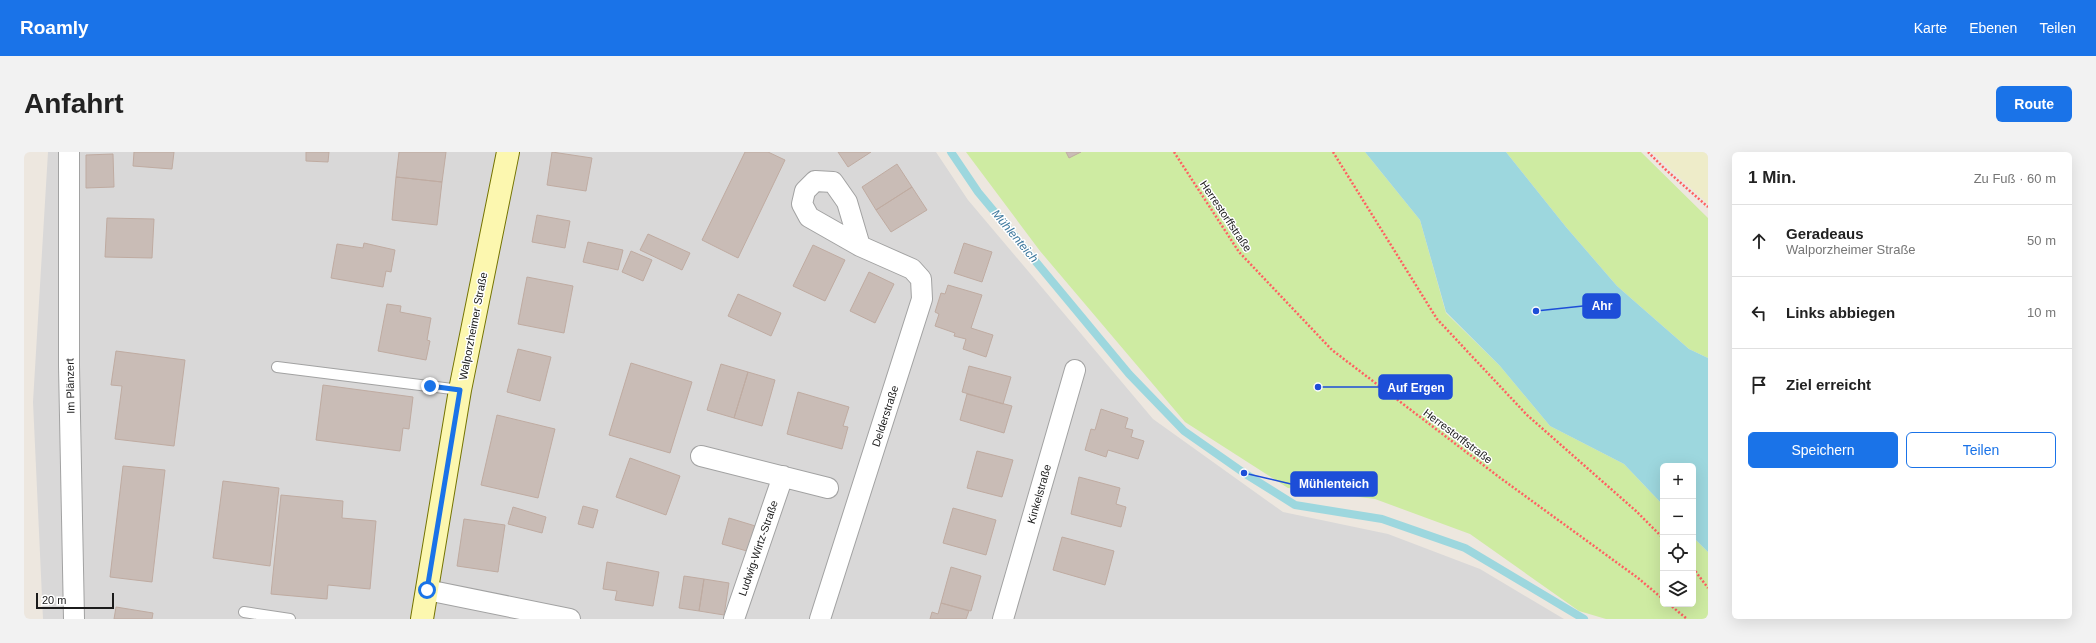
<!DOCTYPE html>
<html lang="de">
<meta charset="utf-8">
<style>
body{margin:0;font-family:Helvetica,sans-serif;background:#f2f2f2;color:#222}
.controls{position:absolute;right:12px;bottom:12px;display:grid;overflow:hidden;border-radius:6px;box-shadow:0 4px 16px #0002}
.controls button{width:36px;height:36px;display:grid;place-items:center;padding:0;border:0;border-bottom:1px solid #e0e0e0;background:#fff;color:#222;font:20px sans-serif}
.scale{position:absolute;left:12px;bottom:10px;width:78px;box-sizing:border-box;padding-left:4px;border:2px solid #1b1b1b;border-top:0;font-size:11px;line-height:14px;white-space:nowrap;color:#1b1b1b;-webkit-text-stroke:3px #fff;paint-order:stroke}
.stop{position:absolute;width:12px;height:12px;margin:-9px;border:3px solid #1a73e8;border-radius:50%;background:#fff}
.stop.end{background:#1a73e8;border-color:#fff;box-shadow:0 1px 4px #0008}
.list{margin:0;padding:0;list-style:none}
h2{display:flex;justify-content:space-between;align-items:center;height:52px;margin:0;padding:0 16px;font-size:17px}
h2 small{font-size:13px;font-weight:400;color:#767676}
.list li{display:grid;grid-template-columns:26px 1fr auto;gap:12px;align-items:center;box-sizing:border-box;height:72px;padding:0 16px;border-top:1px solid #e0e0e0}
.list b{display:block;font-size:15px;white-space:nowrap}
.list p{margin:0;font-size:13px;white-space:nowrap;color:#767676}
.list em{font-size:13px;font-style:normal;color:#767676}
.actions{display:flex;gap:8px;padding:12px 16px}
.actions a{flex:1;padding:9px 0;border:1px solid #1a73e8;border-radius:6px;text-align:center;font-size:14px;color:#1a73e8}
.actions .main{background:#1a73e8;color:#fff}
.icon{flex:none;width:22px;height:22px;fill:none;stroke:currentColor;stroke-width:2;stroke-linecap:round;stroke-linejoin:round}
.map{position:relative;flex:none;width:1684px;height:467px;overflow:hidden;border-radius:6px}
header{display:flex;align-items:center;gap:24px;box-sizing:border-box;height:56px;padding:0 20px;background:#1a73e8;color:#fff}
header strong{font-size:19px}
nav{display:flex;gap:22px;margin-inline-start:auto;font-size:14px}
.intro{display:flex;align-items:center;justify-content:space-between;box-sizing:border-box;height:96px;padding:0 24px}
h1{margin:0;font-size:28px}
.button{padding:10px 18px;border-radius:6px;background:#1a73e8;color:#fff;font-size:14px;font-weight:700}
main{display:flex;gap:24px;padding:0 24px}
aside{flex:1;background:#fff;border-radius:6px;box-shadow:0 4px 16px #0002}
.map>svg:first-child{display:block}
.residential{fill:#d9d8d8}
.farmland{fill:#eeecc9}
.grass{fill:#ceeba2}
.water{fill:#9dd7de}
.lines{fill:none;stroke-linecap:round;stroke-linejoin:round}
.stream{stroke:#9dd7de;stroke-width:8}
.building{fill:#c9bcb6;stroke:#bfaba1}
.lane-casing{stroke:#a2a2a2;stroke-width:12}
.street-casing{stroke:#a2a2a2;stroke-width:22}
.secondary-casing{stroke:#747300;stroke-width:24}
.path{stroke:#ff5f61;stroke-width:2.5;stroke-dasharray:2 2;stroke-linecap:butt}
.lane{stroke:#fff;stroke-width:10}
.street{stroke:#fff;stroke-width:20}
.secondary{stroke:#fcf7af;stroke-width:22}
.route{stroke:#1a73e8;stroke-width:5}
.labels{text-anchor:middle;stroke-width:3;stroke-linejoin:round;paint-order:stroke}
.street-label{font-size:11px;fill:#1b1b1b;stroke:#fff}
.water-label{font-size:12px;font-style:italic;fill:#3f799e;stroke:#fff}
.leader{fill:none;stroke:#1d4ed8;stroke-width:1.5}
.callout-dot{fill:#1d4ed8;stroke:#fff;stroke-width:1.5}
.callout{fill:#1d4ed8;stroke:#1d4ed8;stroke-width:1.5}
.callout-label{font-size:12px;text-anchor:middle;font-weight:bold;fill:#fff}
</style>
<header>
<strong>Roamly</strong>
<nav><a>Karte</a><a>Ebenen</a><a>Teilen</a></nav>
</header>
<div class="intro"><h1>Anfahrt</h1><a class="button">Route</a></div>
<main>
<div class="map">
<svg width="1684" height="467" viewBox="0 0 1684 467">
<rect width="100%" height="100%" fill="#ede7df"/>
<path class="residential" d="M24,0H912L944,48L1129,267L1259,360L1364,382L1456,417L1540,467H19L9,250Z"/>
<path class="farmland" d="M1628,0H1684V52Z"/>
<path class="grass" d="M942,0H1341L1396,68L1422,161L1476,214L1526,274L1600,312L1639,353V452H1669V385L1684,400V467H1582L1555,459L1446,382L1351,347L1264,336L1161,270L1016,99Z
M1482,0H1617L1684,66V206L1665,197L1593,134L1542,75Z"/>
<path class="water" d="M1341,0H1482L1542,75L1593,134L1665,197L1684,206V400L1669,385V314H1639V353L1600,312L1526,274L1476,214L1422,160L1396,68Z"/>
<g class="lines">
<path class="stream" d="M927,0L954,40L1105,222L1160,279L1220,321L1271,353L1358,367L1441,396L1560,467"/>
</g>
<path class="building" d="M110,0H150L148,17L109,14Z
M282,0H305L304,10L282,9Z
M375,0H422L418,30L372,25Z
M528,0L568,6L562,39L523,33Z
M721,0H744L761,8L714,106L678,88Z
M814,0H847L824,15Z
M1042,0H1057L1045,6Z
M89,2L90,35L62,36V3Z
M873,12L888,35L852,58L838,35Z
M372,25L418,30L413,73L368,68Z
M888,35L903,58L867,80L852,58Z
M513,63L546,69L541,96L508,90Z
M83,66L130,67L128,106L81,105Z
M624,82L666,101L658,118L616,98Z
M564,90L599,98L594,118L559,110Z
M340,91L371,98L367,120L362,119L359,135L307,126L313,92L339,96Z
M940,91L968,100L958,130L930,121Z
M789,93L821,108L801,149L769,134Z
M607,99L628,108L619,129L598,120Z
M845,120L870,132L851,171L826,159Z
M503,125L549,134L540,181L494,172Z
M924,133L958,143L947,176L969,183L962,205L939,197L942,187L930,184L931,181L911,174L915,162L911,160L917,141L921,142Z
M714,142L757,161L747,184L704,164Z
M363,152L377,154L376,160L407,166L403,188L406,189L402,208L354,199Z
M494,197L527,205L516,249L483,240Z
M92,199L161,208L150,294L91,287L98,234L87,233Z
M607,211L668,230L646,301L585,283Z
M697,212L724,220L710,266L683,258Z
M945,214L987,225L979,252L938,240Z
M724,220L751,228L738,274L710,266Z
M299,233L389,245L385,277L379,276L376,299L292,288Z
M774,240L825,255L819,274L824,275L818,297L763,282Z
M943,242L988,254L980,281L936,268Z
M1077,257L1104,266L1101,276L1109,278L1107,285L1120,289L1114,307L1084,298L1082,305L1061,298L1067,277L1071,278Z
M473,263L531,277L514,346L457,333Z
M953,299L989,308L978,345L943,336Z
M606,306L656,324L642,363L592,345Z
M99,314L141,318L128,430L86,425Z
M1055,325L1096,336L1092,352L1102,355L1097,375L1047,362Z
M199,329L255,336L246,414L189,406Z
M257,343L319,349L318,366L352,369L346,437L304,433L303,447L247,442Z
M559,354L574,358L569,376L554,372Z
M489,355L522,365L518,381L484,372Z
M929,356L972,368L962,403L919,391Z
M705,366L738,376L730,401L698,392Z
M440,367L481,373L474,420L433,414Z
M1038,385L1090,399L1081,433L1029,418Z
M583,410L635,420L629,454L591,448L593,439L579,437Z
M927,415L957,424L947,459L917,451Z
M660,424L680,427L675,459L655,456Z
M680,427L705,431L700,463L675,459Z
M917,451L945,459L942,467H906L908,460L914,462Z
M92,455L129,461L128,467H90Z"/>
<g class="lines">
<defs>
<path id="lane" d="M253,215L436,238
M220,460L266,467"/>
<path id="street" d="M45,0V214L50,467
M677,304L804,336
M403,438L546,467
M710,467L759,324
M796,467L898,147L897,127L888,117L836,94L785,65L778,52L781,39L791,29L809,30L823,50L836,94
M979,467L1051,218"/>
<path id="secondary" d="M398,467L436,238L484,0"/>
</defs>
<use href="#lane" class="lane-casing"/>
<use href="#street" class="street-casing"/>
<use href="#secondary" class="secondary-casing"/>
<path class="path" d="M1150,0L1215,100L1308,198L1475,325L1614,426L1639,447
M1309,0L1413,167L1503,263L1612,359L1639,386
M1624,0L1641,17L1684,55
M1669,416L1684,436
M1645,452L1663,467"/>
<use href="#lane" class="lane"/>
<use href="#street" class="street"/>
<use href="#secondary" class="secondary"/>
</g>
<g class="lines">
<path class="route" d="M403,438L436,238L406,234"/>
</g>
<g class="labels">
<g class="street-label">
<text transform="translate(1202 64) rotate(56)" y="4">Herrestorffstraße</text>
<text transform="translate(449 174) rotate(-79)" y="4">Walporzheimer Straße</text>
<text transform="translate(46 234) rotate(-91)" y="4">Im Plänzert</text>
<text transform="translate(861 264) rotate(-72)" y="4">Delderstraße</text>
<text transform="translate(1434 284) rotate(37)" y="4">Herrestorffstraße</text>
<text transform="translate(1015 342) rotate(-74)" y="4">Kinkelstraße</text>
<text transform="translate(734 396) rotate(-71)" y="4">Ludwig-Wirtz-Straße</text>
</g>
<g class="water-label">
<text transform="translate(991 84) rotate(50)" y="4">Mühlenteich</text>
</g>
</g>
<path class="leader" d="M1512 159L1559 154M1294 235L1355 235M1220 321L1267 332"/>
<g class="callout-dot">
<circle cx="1512" cy="159" r="4"/>
<circle cx="1294" cy="235" r="4"/>
<circle cx="1220" cy="321" r="4"/>
</g>
<g class="callout">
<rect x="1559" y="142" width="37" height="24" rx="4"/>
<rect x="1355" y="223" width="73" height="24" rx="4"/>
<rect x="1267" y="320" width="86" height="24" rx="4"/>
</g>
<g class="callout-label">
<text x="1578" y="158">Ahr</text>
<text x="1392" y="240">Auf Ergen</text>
<text x="1310" y="336">Mühlenteich</text>
</g>
</svg>
<div class="controls">
<button>+</button>
<button>−</button>
<button><svg class="icon" aria-label="locate" viewBox="0 0 24 24"><circle cx="12" cy="12" r="6"/><path d="M12 2v4M12 18v4M2 12h4M18 12h4"/></svg></button>
<button><svg class="icon" aria-label="layers" viewBox="0 0 24 24"><path d="M12 4l9 5-9 5-9-5zM3 14l9 5 9-5"/></svg></button>
</div>
<div class="scale">20 m</div>
<div class="stop" style="left:403px;top:438px"></div>
<div class="stop end" style="left:406px;top:234px"></div>
</div>
<aside>
<h2>1 Min.<small>Zu Fuß · 60 m</small></h2>
<ul class="list">
<li><svg class="icon" aria-label="ahead" viewBox="0 0 24 24"><path d="M12 20V5M6 11l6-6 6 6"/></svg><div><b>Geradeaus</b><p>Walporzheimer Straße</p></div><em>50 m</em></li>
<li><svg class="icon" aria-label="left" viewBox="0 0 24 24"><path d="M17 20v-9H6M10 6l-5 5 5 5"/></svg><div><b>Links abbiegen</b></div><em>10 m</em></li>
<li><svg class="icon" aria-label="arrive" viewBox="0 0 24 24"><path d="M6 21V4h12l-3 4 3 4H6"/></svg><div><b>Ziel erreicht</b></div></li>
</ul>
<div class="actions"><a class="main">Speichern</a><a>Teilen</a></div>
</aside>
</main>
